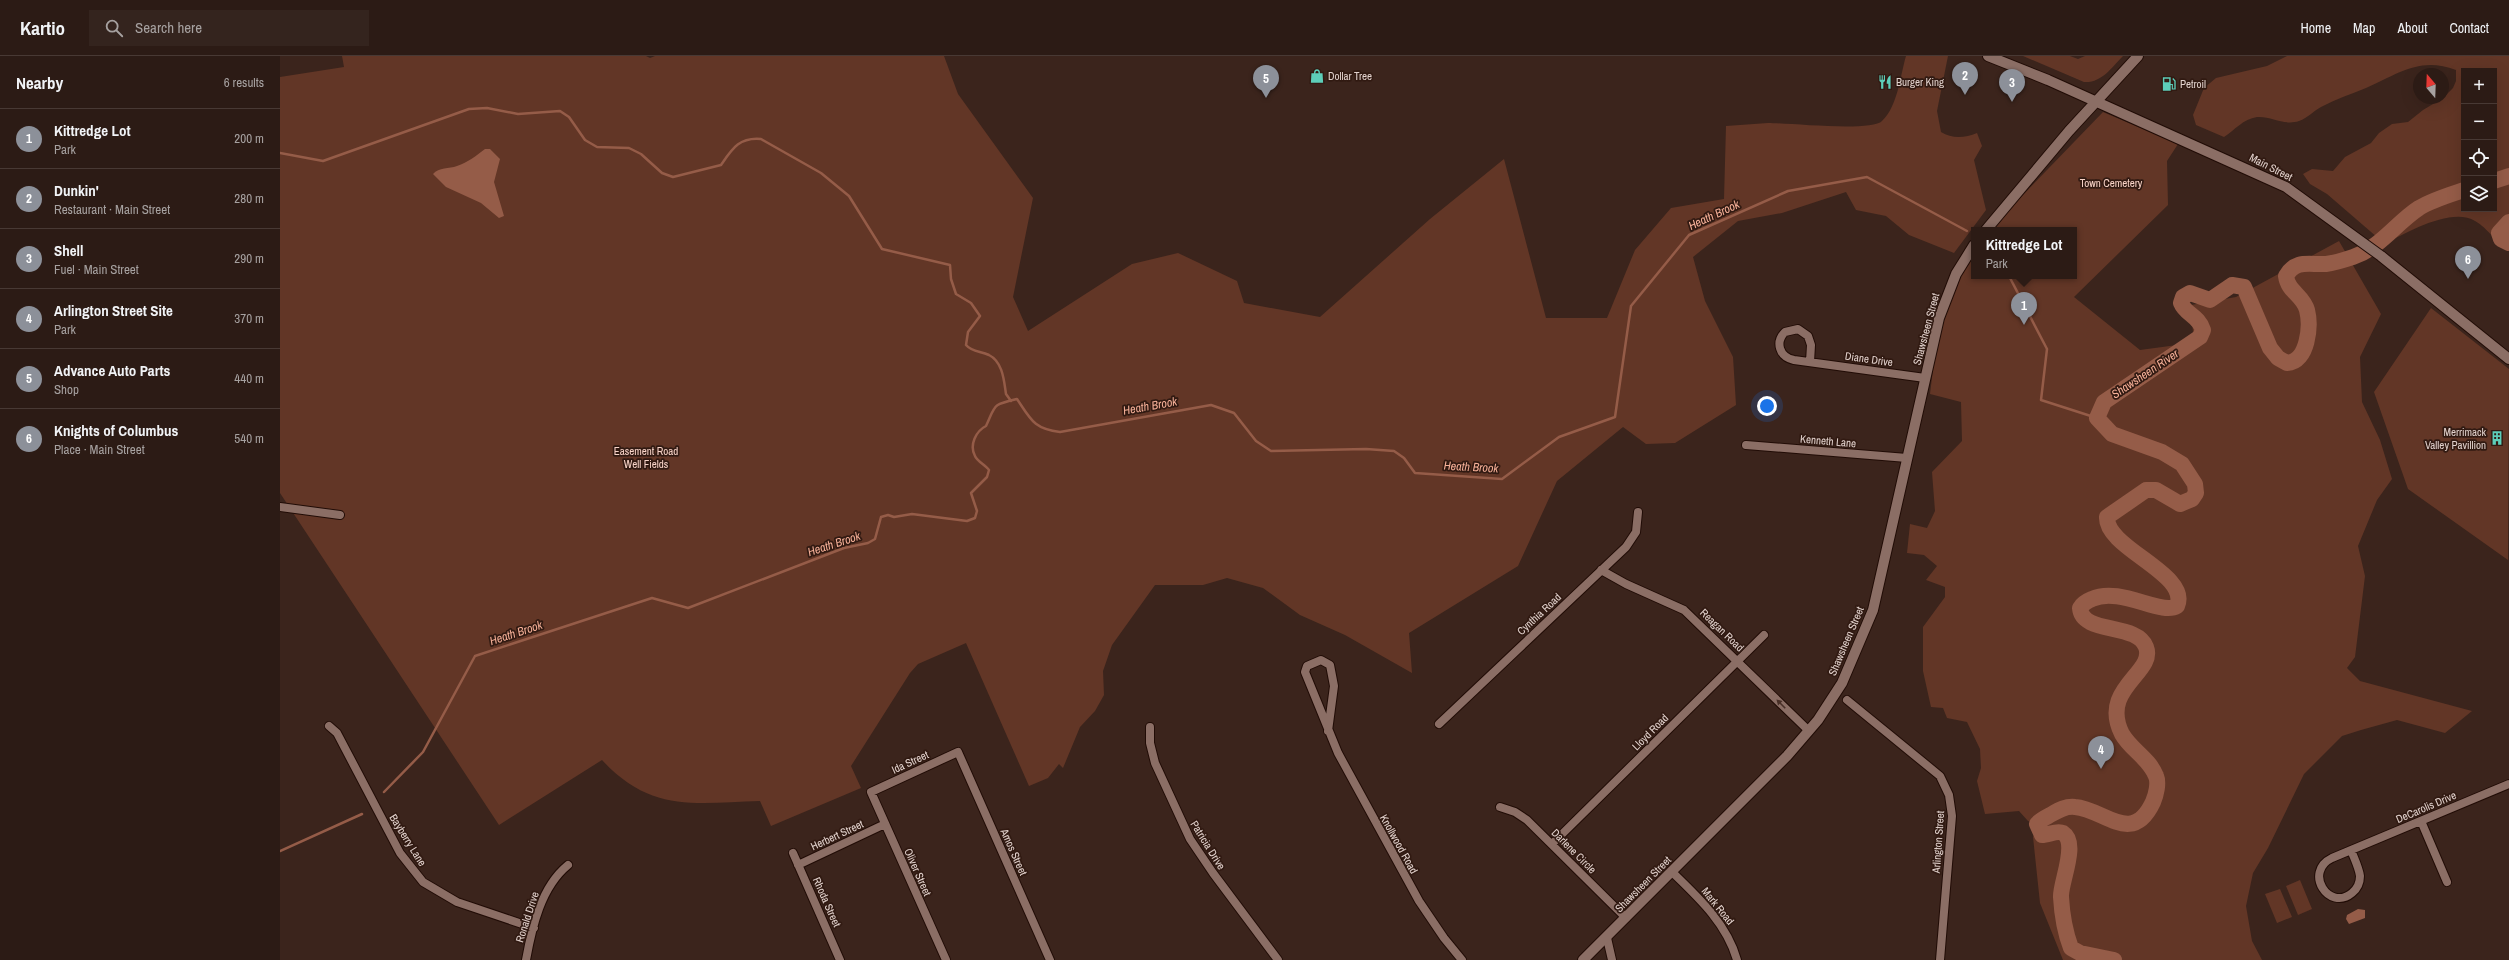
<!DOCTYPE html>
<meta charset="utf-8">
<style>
body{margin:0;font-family:"Archivo Narrow",sans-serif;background:#34241e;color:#f1f3f6}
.controls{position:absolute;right:12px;top:12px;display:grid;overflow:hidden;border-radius:0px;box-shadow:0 4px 16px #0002}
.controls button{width:36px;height:36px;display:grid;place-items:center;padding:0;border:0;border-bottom:1px solid #483934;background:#2c1b15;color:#f1f3f6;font:20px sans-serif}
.compass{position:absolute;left:2133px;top:12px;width:36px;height:36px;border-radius:50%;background:#2c1b15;box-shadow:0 4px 16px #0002;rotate:341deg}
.you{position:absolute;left:1487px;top:350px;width:14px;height:14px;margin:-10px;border:3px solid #fff;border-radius:50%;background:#1a73e8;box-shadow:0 0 0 6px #1a73e833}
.badge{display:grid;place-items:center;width:26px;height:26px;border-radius:50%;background:#8c9099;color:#fff;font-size:13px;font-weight:700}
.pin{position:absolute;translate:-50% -33px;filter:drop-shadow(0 1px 2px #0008)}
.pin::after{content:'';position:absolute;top:21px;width:14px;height:12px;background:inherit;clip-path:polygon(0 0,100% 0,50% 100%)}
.popup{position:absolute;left:1691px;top:171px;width:106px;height:52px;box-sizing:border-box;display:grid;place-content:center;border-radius:0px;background:#2c1b15;filter:drop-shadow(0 1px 3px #0005);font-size:13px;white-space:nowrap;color:#a6a1a0}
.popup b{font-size:15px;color:#f1f3f6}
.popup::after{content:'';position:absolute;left:50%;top:100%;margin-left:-8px;border:8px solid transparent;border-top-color:#2c1b15}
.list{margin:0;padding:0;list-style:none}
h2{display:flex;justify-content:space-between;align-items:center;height:52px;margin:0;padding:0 16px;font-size:17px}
h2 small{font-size:13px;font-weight:400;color:#a6a1a0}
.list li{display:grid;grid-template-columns:26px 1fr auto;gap:12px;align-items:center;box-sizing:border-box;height:60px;padding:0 16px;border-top:1px solid #483934}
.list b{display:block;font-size:15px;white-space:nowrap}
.list p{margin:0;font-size:13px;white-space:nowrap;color:#a6a1a0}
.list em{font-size:13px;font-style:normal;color:#a6a1a0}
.icon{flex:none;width:22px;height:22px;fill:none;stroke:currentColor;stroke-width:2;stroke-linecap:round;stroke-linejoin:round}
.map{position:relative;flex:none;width:2229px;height:904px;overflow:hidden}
header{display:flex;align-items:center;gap:24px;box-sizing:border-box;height:56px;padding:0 20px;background:#2c1b15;border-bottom:1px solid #483934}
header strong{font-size:19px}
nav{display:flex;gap:22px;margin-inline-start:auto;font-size:14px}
.search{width:280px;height:36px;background:#34241e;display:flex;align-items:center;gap:10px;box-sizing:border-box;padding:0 14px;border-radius:0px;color:#a6a1a0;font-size:15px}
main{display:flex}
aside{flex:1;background:#2c1b15}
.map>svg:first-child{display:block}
.green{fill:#623626;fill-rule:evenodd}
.water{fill:#955c48}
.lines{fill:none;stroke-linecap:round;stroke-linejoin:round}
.stream{stroke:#955c48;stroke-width:2.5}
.river{stroke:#955c48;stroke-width:16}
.minor-casing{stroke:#210c06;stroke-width:10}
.secondary-casing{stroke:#210c06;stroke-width:12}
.minor{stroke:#8b6e65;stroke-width:8}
.secondary{stroke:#8b6e65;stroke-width:10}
.oneway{fill:#482f27}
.labels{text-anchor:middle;stroke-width:3.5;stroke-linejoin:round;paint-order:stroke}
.poi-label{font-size:11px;fill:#e2d2cd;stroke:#311a12;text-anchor:start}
.street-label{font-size:11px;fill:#e2d2cd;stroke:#311a12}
.park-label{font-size:11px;fill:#f9d4c8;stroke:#311a12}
.water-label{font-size:12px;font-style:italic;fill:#f6b098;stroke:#311a12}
</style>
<header>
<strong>Kartio</strong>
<div class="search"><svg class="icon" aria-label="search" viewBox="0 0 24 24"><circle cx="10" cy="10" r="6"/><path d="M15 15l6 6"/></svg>Search here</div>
<nav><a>Home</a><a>Map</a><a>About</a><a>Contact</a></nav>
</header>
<main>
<aside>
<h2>Nearby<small>6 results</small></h2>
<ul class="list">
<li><span class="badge">1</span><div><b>Kittredge Lot</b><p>Park</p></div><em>200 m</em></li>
<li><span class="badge">2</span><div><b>Dunkin'</b><p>Restaurant · Main Street</p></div><em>280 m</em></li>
<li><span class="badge">3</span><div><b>Shell</b><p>Fuel · Main Street</p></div><em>290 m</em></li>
<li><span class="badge">4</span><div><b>Arlington Street Site</b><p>Park</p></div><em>370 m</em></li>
<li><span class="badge">5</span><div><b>Advance Auto Parts</b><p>Shop</p></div><em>440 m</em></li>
<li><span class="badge">6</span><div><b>Knights of Columbus</b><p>Place · Main Street</p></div><em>540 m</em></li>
</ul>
</aside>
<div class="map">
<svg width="2229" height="904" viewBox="0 0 2229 904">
<rect width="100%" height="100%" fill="#3b241c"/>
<path class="green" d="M62,0H366L370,2L375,0H664L678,38L753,142L733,241L748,275L852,208L898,197L957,225L964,247L1040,261L1150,163L1224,103L1266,262H1327L1355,194L1391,152L1444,143L1446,70C1460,69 1474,68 1488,67C1507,67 1592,76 1602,65C1618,50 1620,20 1626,0H1668L1657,55L1661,76C1672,83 1685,82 1697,77L1702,90L1694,104L1706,154L1674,197L1629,179L1606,160L1576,154L1566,136L1502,157L1458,165L1413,201L1425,245L1453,301L1456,349L1395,387L1366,388L1343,371L1277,425L1238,510L1129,577L1132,617L1065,579L1020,559L983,532L947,522L923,529H875L832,589L823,615L824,639L815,655L800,671L783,712L779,708L768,722L749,730L686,587L638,608L630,617L571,710L581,732L491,770L480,745C415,747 371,757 322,704L219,769L0,437V21L64,11Z
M1743,0H1790L1798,3L1805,0H1843C1831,12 1822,27 1804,26Z
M2007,0H2229V191C2211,183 2209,173 2195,165C2172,151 2127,176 2105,188L2047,138L2030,128L2023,118L2032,113L2053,115L2065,101L2091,87L2099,77L2112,68L2128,66L2143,54L2163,42L2173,32L2176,25V14C2140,0 2118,18 2086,32C2071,38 2056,43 2041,51C2033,55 2028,62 2019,65C2004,70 1992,60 1977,61C1963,63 1955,74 1944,81L1916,69L1913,59L1924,32L1936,22L1987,10ZM2184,15H2214V153H2184Z
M1823,56L1898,88L1887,105L1888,149L1794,241L1860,294L1897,289L1913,277L1911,249L1956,241L2059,185L2101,258L2080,301L2082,346L2100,384L2112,423L2097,444L2078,490L2085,520L2075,601L2067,612L2080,625L2192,655L2165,677L2117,664L2081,674L2062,680L2024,718L1988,792L1973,817L1966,850L1972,885L1982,904H1783L1760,847L1753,781L1758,768L1748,765L1739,755L1705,758L1697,725L1701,712L1700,693L1687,666L1667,662L1663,652L1651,651L1643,615V571L1665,541V531L1646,524L1657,510L1644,499L1627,497L1630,468L1647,472L1655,455L1652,416L1682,385L1681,346L1650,338L1661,248L1694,188V220H1794V174H1705L1737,139L1740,142Z
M2151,252L2229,313L2228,504L2128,433L2094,336Z
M2020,824L2032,853L2018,859L2006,830Z
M2000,833L2012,861L1997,867L1985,838Z"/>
<path class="water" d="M205,93H210L220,103L214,126L224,160L219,162L201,147L166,131L153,118C159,111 169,113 177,110C188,106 196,100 205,93Z
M2078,853L2085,854V862L2069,868L2066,863L2067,859Z"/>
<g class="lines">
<path class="stream" d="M0,97L43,105L189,53L207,52L238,58L280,55L289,61L305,84L317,91L349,92L361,98L382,117L393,121L441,109C452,93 459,81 481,83L541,117L569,140L602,193L670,209L671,223L676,238L691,247L700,260L688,276L686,289C692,296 700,295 709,299C723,306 724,325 726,338L731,345
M1729,220L1767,293L1761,344L1817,362
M104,736L143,696L195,600L372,542L408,552L564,492L588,487L595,483L601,461L608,459L614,461L632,458L687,465L695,462L697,455L691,437L707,421L709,414C705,409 697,405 695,400C689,389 696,375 706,370C716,348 712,349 737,343C751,364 754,373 780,376L931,349L954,357L976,385L991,395L1086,393L1114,395L1124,402L1135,417L1222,423L1279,381L1335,361L1351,250L1409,179L1508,135L1587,121L1687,175
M0,795L82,758"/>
<path class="river" d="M2214,125L2229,120
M2229,166L2219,177L2221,183L2229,187
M1834,904L1800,897L1791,892C1785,876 1782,859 1781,841C1780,827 1799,787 1783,777C1777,774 1769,779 1762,779L1757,768C1761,763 1767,761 1772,758C1779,754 1786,750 1795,751C1824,753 1852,791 1873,746C1876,739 1879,727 1876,720C1869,702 1851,694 1842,678C1819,632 1876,617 1866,591C1857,566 1802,579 1800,552C1803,547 1807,545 1812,543C1840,530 1881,560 1897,550C1911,518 1825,492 1827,461L1866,434H1876L1900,448L1912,443L1916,437L1915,428L1902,408L1882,396L1832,378L1817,362L1824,346L1920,281L1923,274C1918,259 1906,259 1901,247L1903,241L1910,237L1930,244L1952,229L1964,231L1990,292L1998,302L2007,307C2028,306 2031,270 2027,254C2023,239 2008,236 2006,220C2016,203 2029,209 2046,208C2055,207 2064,204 2073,201C2100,192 2116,167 2139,152C2152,144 2169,139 2184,134"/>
<defs>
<path id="minor" d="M1530,306L1531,289L1528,280L1518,273L1505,276C1495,286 1499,301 1514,304L1645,322
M1466,389L1627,402
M0,451L60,459
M1321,514L1346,528L1404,554L1529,675
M1567,644L1660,720L1669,739L1672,760L1660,904
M1159,668L1346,491L1356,476L1358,456
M49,670L57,677L120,797L143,826L177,846L254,872
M870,671V687L875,707L910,783L933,817L998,904
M1048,675L1054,630L1050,609L1041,604L1027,610L1025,616L1058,697L1139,845L1164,882L1182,904
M1220,751L1235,756L1247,764L1346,862
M2141,765L2167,826
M1272,788L1484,579
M2071,794C2074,802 2079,812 2080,820C2080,827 2077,833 2072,837C2049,856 2023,816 2052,802L2229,728
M513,797L560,904
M518,809L605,768
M1392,816C1419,842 1447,868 1457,904
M1327,882L1332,904
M246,904C252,871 261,831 288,809
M666,904L591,736L678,696L770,904"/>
<path id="secondary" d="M1708,0L1768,24L2006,131L2101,200L2229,303
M1706,174L1789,75L1858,0
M1303,904L1507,700L1538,664L1562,627L1593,554L1659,262L1676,218L1694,189"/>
</defs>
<use href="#minor" class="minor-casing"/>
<use href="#secondary" class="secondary-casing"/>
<use href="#minor" class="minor"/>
<use href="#secondary" class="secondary"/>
</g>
<defs><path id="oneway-solid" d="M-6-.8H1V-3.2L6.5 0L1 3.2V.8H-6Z"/></defs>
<use class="oneway" href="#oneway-solid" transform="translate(1501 648) rotate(-135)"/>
<defs>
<symbol id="shop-bare" viewBox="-9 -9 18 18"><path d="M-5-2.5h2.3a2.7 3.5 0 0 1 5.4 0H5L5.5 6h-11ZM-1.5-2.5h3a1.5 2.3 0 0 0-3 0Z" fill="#5dceb9" stroke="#311a12" stroke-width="2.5" paint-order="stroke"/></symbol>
<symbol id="restaurant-bare" viewBox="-9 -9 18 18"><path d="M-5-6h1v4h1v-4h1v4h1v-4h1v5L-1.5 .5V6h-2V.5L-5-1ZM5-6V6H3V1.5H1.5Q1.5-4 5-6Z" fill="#5dceb9" stroke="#311a12" stroke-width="2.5" paint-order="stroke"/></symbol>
<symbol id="fuel-bare" viewBox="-9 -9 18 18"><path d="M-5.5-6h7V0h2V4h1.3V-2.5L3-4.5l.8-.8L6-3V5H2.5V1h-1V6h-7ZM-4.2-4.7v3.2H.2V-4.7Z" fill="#5dceb9" stroke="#311a12" stroke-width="2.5" paint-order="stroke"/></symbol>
<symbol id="building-bare" viewBox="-9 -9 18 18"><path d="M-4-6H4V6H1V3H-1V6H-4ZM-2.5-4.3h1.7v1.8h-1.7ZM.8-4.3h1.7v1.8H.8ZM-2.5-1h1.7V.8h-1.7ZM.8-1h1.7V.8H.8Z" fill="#5dceb9" stroke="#311a12" stroke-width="2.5" paint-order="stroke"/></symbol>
</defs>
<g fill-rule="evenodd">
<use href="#shop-bare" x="1027" y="10" width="20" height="20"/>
<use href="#restaurant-bare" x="1595" y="16" width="20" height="20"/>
<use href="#fuel-bare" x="1879" y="18" width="20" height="20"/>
<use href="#building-bare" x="2207" y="372" width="20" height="20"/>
</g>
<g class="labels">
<g class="poi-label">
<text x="1048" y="24">Dollar Tree</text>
<text x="1616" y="30">Burger King</text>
<text x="1900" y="32">Petroil</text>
<text x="2206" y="380" text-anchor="end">Merrimack<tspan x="2206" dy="13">Valley Pavillion</tspan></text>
</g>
<g class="street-label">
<text transform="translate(1991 111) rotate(27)" y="4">Main Street</text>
<text transform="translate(1646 273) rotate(-75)" y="4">Shawsheen Street</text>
<text transform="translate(1589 303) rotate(8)" y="4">Diane Drive</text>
<text transform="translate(1548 385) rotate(5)" y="4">Kenneth Lane</text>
<text transform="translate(1259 558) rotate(-43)" y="4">Cynthia Road</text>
<text transform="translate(1442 574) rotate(44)" y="4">Reagan Road</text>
<text transform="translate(1566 585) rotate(-67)" y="4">Shawsheen Street</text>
<text transform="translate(1370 676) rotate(-45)" y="4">Lloyd Road</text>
<text transform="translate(630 706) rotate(-25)" y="4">Ida Street</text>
<text transform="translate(2146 751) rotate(-23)" y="4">DeCarolis Drive</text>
<text transform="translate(557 779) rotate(-25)" y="4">Herbert Street</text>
<text transform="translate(128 784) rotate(58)" y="4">Bayberry Lane</text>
<text transform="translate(1658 786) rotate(-86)" y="4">Arlington Street</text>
<text transform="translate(1119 788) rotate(61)" y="4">Knollwood Road</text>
<text transform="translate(928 789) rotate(58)" y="4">Patricia Drive</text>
<text transform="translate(1294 795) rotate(45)" y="4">Darlene Circle</text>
<text transform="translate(734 796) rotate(66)" y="4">Amos Street</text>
<text transform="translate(638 816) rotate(66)" y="4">Oliver Street</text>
<text transform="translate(1363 828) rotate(-45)" y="4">Shawsheen Street</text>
<text transform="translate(547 846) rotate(66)" y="4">Rhoda Street</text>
<text transform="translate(1438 850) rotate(51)" y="4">Mark Road</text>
<text transform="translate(247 861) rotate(-72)" y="4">Ronald Drive</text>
</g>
<g class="park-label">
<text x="1831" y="131">Town Cemetery</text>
<text x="366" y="399">Easement Road<tspan x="366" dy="13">Well Fields</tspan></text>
</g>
<g class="water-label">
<text transform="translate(1434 159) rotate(-25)" y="4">Heath Brook</text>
<text transform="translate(1865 318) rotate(-34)" y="4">Shawsheen River</text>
<text transform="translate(870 350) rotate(-10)" y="4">Heath Brook</text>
<text transform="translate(1191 411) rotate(3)" y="4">Heath Brook</text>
<text transform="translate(554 488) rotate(-18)" y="4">Heath Brook</text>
<text transform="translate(236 577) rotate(-18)" y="4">Heath Brook</text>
</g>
</g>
</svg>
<div class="controls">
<button>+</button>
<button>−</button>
<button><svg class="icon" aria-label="locate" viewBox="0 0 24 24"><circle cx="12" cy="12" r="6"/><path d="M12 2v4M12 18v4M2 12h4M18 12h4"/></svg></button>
<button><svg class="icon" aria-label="layers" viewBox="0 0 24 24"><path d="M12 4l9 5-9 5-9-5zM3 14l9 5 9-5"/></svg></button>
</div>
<svg class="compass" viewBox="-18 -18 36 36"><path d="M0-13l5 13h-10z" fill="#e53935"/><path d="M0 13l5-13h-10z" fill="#a6a1a0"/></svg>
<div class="you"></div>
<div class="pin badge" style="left:1744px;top:269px">1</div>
<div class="popup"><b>Kittredge Lot</b>Park</div>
<div class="pin badge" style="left:1685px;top:39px">2</div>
<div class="pin badge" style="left:1732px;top:46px">3</div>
<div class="pin badge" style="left:1821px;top:713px">4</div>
<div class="pin badge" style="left:986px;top:42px">5</div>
<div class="pin badge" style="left:2188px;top:223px">6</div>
</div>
</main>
